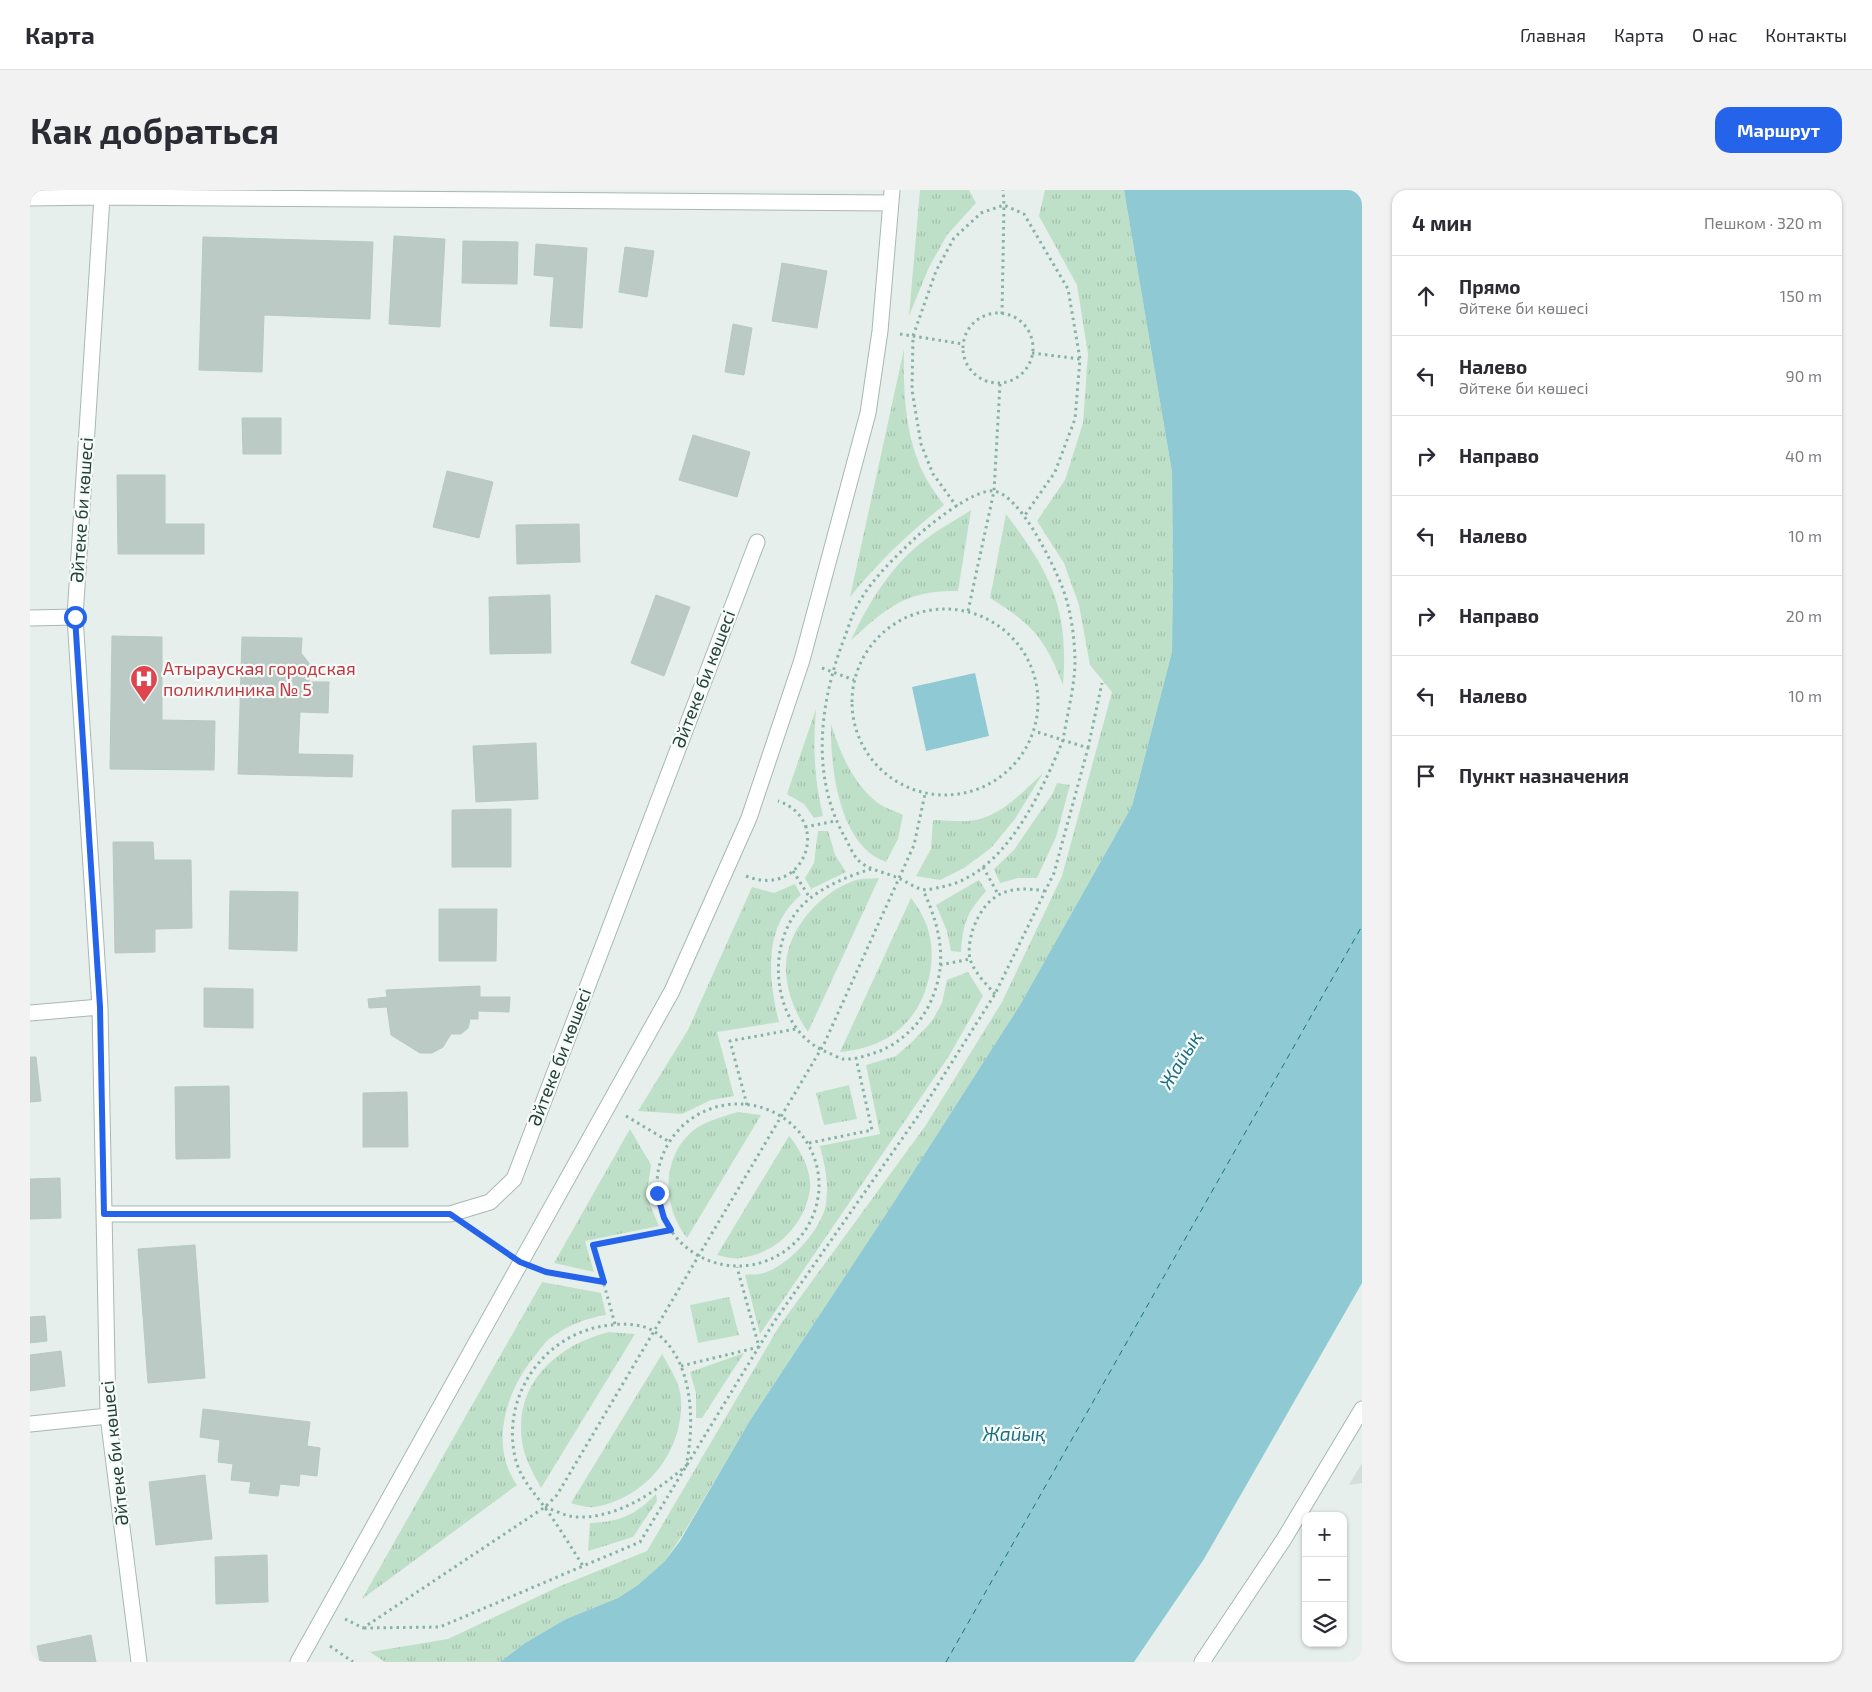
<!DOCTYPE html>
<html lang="ru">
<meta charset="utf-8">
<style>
body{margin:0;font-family:"Exo 2",sans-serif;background:#f2f2f3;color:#2b2b33}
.controls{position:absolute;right:15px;bottom:15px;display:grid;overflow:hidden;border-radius:10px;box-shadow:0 1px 4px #0004}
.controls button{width:45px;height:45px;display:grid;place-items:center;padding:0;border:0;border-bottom:1px solid #e1e1e2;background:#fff;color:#2b2b33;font:25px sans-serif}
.stop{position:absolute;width:15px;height:15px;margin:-11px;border:4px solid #2563eb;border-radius:50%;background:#fff}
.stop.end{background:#2563eb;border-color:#fff;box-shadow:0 1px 5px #0008}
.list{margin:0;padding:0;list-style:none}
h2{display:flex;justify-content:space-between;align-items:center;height:65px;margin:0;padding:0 20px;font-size:21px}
h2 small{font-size:16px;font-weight:400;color:#7c7c81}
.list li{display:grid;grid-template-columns:32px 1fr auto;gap:15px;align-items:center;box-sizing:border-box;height:80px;padding:0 20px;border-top:1px solid #e1e1e2}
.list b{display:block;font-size:19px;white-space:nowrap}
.list p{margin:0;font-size:16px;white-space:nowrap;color:#7c7c81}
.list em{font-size:16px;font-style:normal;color:#7c7c81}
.icon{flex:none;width:28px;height:28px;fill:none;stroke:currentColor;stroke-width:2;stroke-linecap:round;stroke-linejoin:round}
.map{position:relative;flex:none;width:1332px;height:1472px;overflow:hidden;border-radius:15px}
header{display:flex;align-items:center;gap:30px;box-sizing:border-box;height:70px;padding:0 25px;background:#fff;border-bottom:1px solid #e1e1e2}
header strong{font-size:24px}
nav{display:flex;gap:28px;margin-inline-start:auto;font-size:18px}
.intro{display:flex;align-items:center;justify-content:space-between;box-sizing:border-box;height:120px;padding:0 30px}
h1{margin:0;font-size:35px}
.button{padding:12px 22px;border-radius:15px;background:#2563eb;color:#fff;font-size:18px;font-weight:700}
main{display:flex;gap:30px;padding:0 30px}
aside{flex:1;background:#fff;border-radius:15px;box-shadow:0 1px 4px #0004}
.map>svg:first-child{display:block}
.built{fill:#d4dfda}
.grass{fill:url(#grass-tufts)}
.water{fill:#8ec9d4}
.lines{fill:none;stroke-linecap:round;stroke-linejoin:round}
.ferry{stroke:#1c6f80;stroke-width:1;stroke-dasharray:6 5;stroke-linecap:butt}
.building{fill:#bbcac4;stroke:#b8c9c2}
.street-casing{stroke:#a8b8b2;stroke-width:17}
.path{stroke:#86b3a5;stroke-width:3;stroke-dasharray:2.5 4;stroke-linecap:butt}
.street{stroke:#fff;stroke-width:15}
.route{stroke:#2563eb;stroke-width:6}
.labels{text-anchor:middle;stroke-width:4.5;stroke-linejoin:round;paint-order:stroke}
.street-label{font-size:18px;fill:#24423a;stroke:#f7fbf9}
.health-label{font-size:18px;fill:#be3a42;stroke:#f7fbf9;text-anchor:start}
.water-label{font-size:19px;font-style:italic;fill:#1c6f80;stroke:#f7fbf9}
</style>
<header>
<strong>Карта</strong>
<nav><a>Главная</a><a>Карта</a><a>О нас</a><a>Контакты</a></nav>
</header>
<div class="intro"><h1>Как добраться</h1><a class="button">Маршрут</a></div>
<main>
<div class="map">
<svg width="1332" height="1472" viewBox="0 0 1332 1472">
<defs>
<pattern id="grass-tufts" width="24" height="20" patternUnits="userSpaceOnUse" patternTransform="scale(1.25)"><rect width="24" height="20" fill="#bfe0c8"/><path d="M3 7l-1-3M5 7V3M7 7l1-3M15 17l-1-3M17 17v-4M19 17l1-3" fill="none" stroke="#a4c1ad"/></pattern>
</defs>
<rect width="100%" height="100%" fill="#e6efeb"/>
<path class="built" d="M1332,1273V1293L1319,1295Z"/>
<path class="grass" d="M890,0H939L946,13L917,45L899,77L879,126Z
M1015,0H1094L1142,282L1143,380L1142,462L1102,616L990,815L862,1015L719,1232L655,1341L635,1371L608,1395L588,1408L536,1429L495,1453L470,1472H355L340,1462L418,1449L528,1397L617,1361L750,1135L896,935L972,812L1032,686L1082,502L1060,475L1049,415L1034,373L1007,331L1035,290L1053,233L1058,164L1047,95L1009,26Z
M874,159C873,202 875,251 897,290C902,299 908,307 914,315C879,343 848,372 820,407Z
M941,320L928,401C876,400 858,417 821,450C839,412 862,374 896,349C910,338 926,330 941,320Z
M976,324C1021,384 1039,418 1033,495C1015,448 1002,434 960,408Z
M786,519C783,558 784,587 793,626L784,628L774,614L757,604Z
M801,534C810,563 823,594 848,613C855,618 865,621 873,625L868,649L856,672C809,656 800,577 801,534Z
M1013,583L985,629L961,658L934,678L910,690L886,686L901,659L903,630C915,630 927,632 939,631C969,628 992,603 1013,583Z
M1027,593L1040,595L1026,647L1007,688H988L970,693L964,679L984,660L1023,603Z
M788,641H798L805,665L816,682L781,699L775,688L784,673Z
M849,688L778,842C766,825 757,803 756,782C754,741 790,702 826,690C833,688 842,689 849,688Z
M949,690L956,701C937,723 933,732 931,762L921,761L917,741L906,715Z
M765,694L771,705C733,736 738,789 749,832L687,842L704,906L681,910L652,924L608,921L658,840L722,697L744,703Z
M881,708C899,731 905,754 900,783C891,831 858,858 810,862Z
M938,782L953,806L919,866L730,1144L715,1085C720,1084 725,1085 730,1084C756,1079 793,1039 796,1013C799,993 795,976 790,956L850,944L836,875L866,866L883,851L902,831L912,813L917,790Z
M819,895L827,929L794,935L786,903Z
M708,922L731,925L657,1048C631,1016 631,962 668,937C680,930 694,926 708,922Z
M600,939L621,975L618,996L620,1015L629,1036L555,1051L564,1082L524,1073Z
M759,946C770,959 782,981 780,999C775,1035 746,1064 710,1068C703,1069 694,1067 687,1065Z
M512,1092L571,1103L576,1125C556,1128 536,1136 519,1149C514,1153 509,1161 504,1167C476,1201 459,1256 487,1295L332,1409Z
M699,1107L709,1145L668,1153L660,1115Z
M579,1142L605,1144L511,1298C503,1283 494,1268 492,1251C484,1193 527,1155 579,1142Z
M714,1163L672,1228H666V1203L660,1182Z
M632,1164C640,1178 651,1195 651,1210C653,1263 615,1309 564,1317C557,1318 548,1315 541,1313Z
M626,1304L627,1311L603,1347L558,1361L560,1333C590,1332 605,1325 626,1304Z"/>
<path class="water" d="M1094,0H1332V1093L1174,1369L1104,1472H470L495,1453L536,1429L588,1408L608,1395L635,1371L650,1351L719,1232L862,1015L990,815L1102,616L1142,462L1143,380L1142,282Z
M945,483L959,546L896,561L882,497Z"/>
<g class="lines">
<path class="ferry" d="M916,1472L1332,736"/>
</g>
<path class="building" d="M364,46L415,49L410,137L359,134Z
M173,47L343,52L340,129L234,125L232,182L169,180Z
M433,51L488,52L487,94L432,93Z
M506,54L557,58L552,138L520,136L524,87L504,85Z
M595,57L624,61L617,107L589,102Z
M752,73L797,81L787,138L742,131Z
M703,134L722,138L714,185L695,182Z
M212,228H251V264H213Z
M663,245L720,262L707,307L649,290Z
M417,281L463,292L449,348L403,337Z
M87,285H135V334H174V364H88Z
M549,334L550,372L487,374L486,335Z
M520,405L521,463L460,464L459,407Z
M626,405L660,417L634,486L601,473Z
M82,446L132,447V530L185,531L184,580L80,579Z
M212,447L272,448L271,463L279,473V492H299L298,523L270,522L268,564L323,565L322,587L208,584Z
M506,553L508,609L446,612L443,556Z
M481,619V677H422V620Z
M83,652H123L124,670H161L162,738L125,739V762L85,763Z
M200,701L268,702L267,761L199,759Z
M409,719H467L466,771H409Z
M450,796V807H480L479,822L448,821V829H440L438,838L431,844H421L413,857L402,863H390L361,845L357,817L339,818L338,809L357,807L356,800Z
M174,798L223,799V838L174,837Z
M0,867H6L11,911L0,912Z
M199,896L200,968L146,969L145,897Z
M377,902L378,957H333V903Z
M30,988L31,1028L0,1029V989Z
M165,1055L175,1188L118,1193L108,1059Z
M15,1126L17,1151L0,1153V1127Z
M31,1161L35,1196L0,1201V1165Z
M173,1219L280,1232L277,1256L290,1258L287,1286L270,1284L269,1296L250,1294L248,1306L219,1303L221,1292L201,1290L203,1274L188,1272L190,1250L170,1247Z
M175,1285L182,1349L126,1355L119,1292Z
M237,1365L238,1412L186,1414L185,1367Z
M61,1445L66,1472H10L7,1456Z"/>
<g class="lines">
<defs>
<path id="street" d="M77,0L72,7L45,427L70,817L78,1226L109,1472
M0,8L72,7L860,13
M0,428L45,427
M0,823L70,817
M74,1024H420L460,1012L484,989L727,352
M0,1234L78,1226
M268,1472L642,801L719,628L772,470L838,223L850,141L862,0
M1172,1472L1254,1349L1332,1219"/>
</defs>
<use href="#street" class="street-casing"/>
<path class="path" d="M933 158a35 35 0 1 1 70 0a35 35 0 1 1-70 0Z
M972,124L974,15L973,0
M870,144L933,154
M1002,163L1050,169
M927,317L903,284L891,254L882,200L883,146L906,81L924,48L951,23L974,15L994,24L1038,99L1050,169L1045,229L1025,282L995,325
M822 512a93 93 0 1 1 186 0a93 93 0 1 1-186 0Z
M938,421L964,301L970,194
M792,478L824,490
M1058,558L1072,493
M775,637L805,631
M953,677L968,704
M841,679C815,687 781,701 765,724C734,768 747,844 799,863C803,865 809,868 813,869C826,870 838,865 850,861C869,853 887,837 897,819C919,778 912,741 893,700
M763,681L780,708
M716,686C775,710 803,629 748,611
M910,775L940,769
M965,804C956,794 944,782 940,769C938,760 940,748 943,739C957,702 979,695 1015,701
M627 995a81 81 0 1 1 162 0a81 81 0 1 1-162 0Z
M717,915L700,851L766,839
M596,926L638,951
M779,953L842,940L826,868
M443,1040L473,1061
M509,1079L573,1092
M585,1134L563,1055L641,1040
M651,1176L729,1157L707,1077
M515,1317C524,1320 535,1326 545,1327C588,1329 625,1302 656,1276C665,1234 664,1170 625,1142C613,1134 595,1133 581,1135C516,1141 471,1204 485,1267C490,1289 504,1302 516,1319C529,1337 541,1357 553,1376L610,1352L744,1132L888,926L965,804L1024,683L1058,558L1033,550C1037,526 1044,499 1045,474C1045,449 1041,418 1031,394C1022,372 990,305 964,301C944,298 893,339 879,354C859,373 840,392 827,416C821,427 818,439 814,449C789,514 780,589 817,651C820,657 823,664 827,669C837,680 855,682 868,688C876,691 883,697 891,699C897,701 905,698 911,697C974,686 1011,603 1033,550L1004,541
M315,1429L333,1438L515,1317L527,1305L794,854L884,655L895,604
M334,1438L410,1437L553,1376
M300,1456L323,1472"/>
<use href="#street" class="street"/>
</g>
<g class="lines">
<path class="route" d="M45,427L70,817L74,1024H420L490,1072L516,1082L574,1092L563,1055L641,1040L634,1028L627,1003"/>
</g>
<defs>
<symbol id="hospital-pin" viewBox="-11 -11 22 30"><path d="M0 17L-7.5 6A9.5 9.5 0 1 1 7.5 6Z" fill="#e0444e" stroke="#f7fbf9"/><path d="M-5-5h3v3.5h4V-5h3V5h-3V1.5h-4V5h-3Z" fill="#fff"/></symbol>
</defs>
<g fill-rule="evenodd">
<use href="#hospital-pin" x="98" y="473" width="32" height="43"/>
</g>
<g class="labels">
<g class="street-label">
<text transform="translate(52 320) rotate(-86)" y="6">Әйтеке би көшесі</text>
<text transform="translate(674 489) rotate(-69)" y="6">Әйтеке би көшесі</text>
<text transform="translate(530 867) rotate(-69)" y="6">Әйтеке би көшесі</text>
<text transform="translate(85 1263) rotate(-96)" y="6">Әйтеке би көшесі</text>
</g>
<g class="health-label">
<text x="133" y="485">Атырауская городская<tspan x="133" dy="21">поликлиника № 5</tspan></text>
</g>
<g class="water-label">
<text transform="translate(1150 870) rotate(-59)" y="7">Жайық</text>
<text x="984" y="1251">Жайық</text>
</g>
</g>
</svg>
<div class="controls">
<button>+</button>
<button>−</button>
<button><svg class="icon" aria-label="layers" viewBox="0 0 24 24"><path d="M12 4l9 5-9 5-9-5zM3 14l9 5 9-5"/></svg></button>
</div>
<div class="stop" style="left:45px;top:427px"></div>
<div class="stop end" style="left:627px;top:1003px"></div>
</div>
<aside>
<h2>4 мин<small>Пешком · 320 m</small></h2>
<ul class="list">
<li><svg class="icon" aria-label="ahead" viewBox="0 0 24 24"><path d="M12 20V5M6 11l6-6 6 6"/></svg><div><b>Прямо</b><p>Әйтеке би көшесі</p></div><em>150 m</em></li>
<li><svg class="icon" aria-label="left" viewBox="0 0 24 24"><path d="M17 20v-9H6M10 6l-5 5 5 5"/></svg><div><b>Налево</b><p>Әйтеке би көшесі</p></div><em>90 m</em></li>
<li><svg class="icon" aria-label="right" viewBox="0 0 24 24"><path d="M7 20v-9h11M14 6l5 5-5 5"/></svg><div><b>Направо</b></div><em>40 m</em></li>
<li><svg class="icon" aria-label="left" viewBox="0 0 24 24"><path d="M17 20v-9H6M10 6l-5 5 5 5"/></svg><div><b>Налево</b></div><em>10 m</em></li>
<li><svg class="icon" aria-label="right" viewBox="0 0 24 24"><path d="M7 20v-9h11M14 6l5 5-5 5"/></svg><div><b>Направо</b></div><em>20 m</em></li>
<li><svg class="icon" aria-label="left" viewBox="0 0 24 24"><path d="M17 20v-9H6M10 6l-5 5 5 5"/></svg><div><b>Налево</b></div><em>10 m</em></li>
<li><svg class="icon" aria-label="arrive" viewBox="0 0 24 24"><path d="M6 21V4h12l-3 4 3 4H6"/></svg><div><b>Пункт назначения</b></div></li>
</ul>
</aside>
</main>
